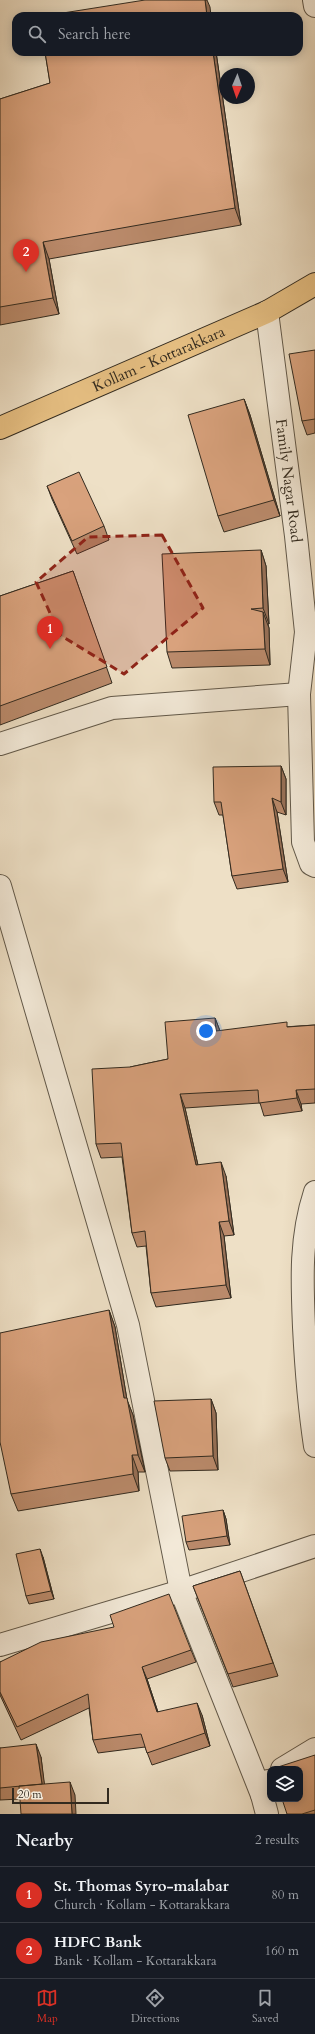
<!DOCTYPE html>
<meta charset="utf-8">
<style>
body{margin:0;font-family:Cardo,serif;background:#20242c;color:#f1f3f6}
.controls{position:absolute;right:12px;bottom:12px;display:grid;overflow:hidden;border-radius:8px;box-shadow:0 2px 10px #0003}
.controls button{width:36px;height:36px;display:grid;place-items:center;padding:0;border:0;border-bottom:1px solid #363941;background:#171b24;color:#f1f3f6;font:20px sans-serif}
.compass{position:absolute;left:219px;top:68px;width:36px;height:36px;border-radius:50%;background:#171b24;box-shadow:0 2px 10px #0003;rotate:182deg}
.scale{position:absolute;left:12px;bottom:10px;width:97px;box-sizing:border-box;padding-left:4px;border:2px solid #322a1f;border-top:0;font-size:11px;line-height:14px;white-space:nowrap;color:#322a1f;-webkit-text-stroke:3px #f4ebda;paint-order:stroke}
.you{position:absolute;left:206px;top:1031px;width:14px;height:14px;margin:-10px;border:3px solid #fff;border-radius:50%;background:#1a73e8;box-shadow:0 0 0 6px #1a73e833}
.badge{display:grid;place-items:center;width:26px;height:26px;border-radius:50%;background:#d93025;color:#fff;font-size:13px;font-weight:700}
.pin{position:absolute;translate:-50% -33px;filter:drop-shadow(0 1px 2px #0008)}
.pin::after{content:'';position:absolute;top:21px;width:14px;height:12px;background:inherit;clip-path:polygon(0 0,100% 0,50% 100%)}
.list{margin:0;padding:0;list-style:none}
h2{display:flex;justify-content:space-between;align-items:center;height:52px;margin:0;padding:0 16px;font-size:17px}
h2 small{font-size:13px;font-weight:400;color:#9ea1a6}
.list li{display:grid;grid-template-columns:26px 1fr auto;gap:12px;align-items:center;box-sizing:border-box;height:56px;padding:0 16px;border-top:1px solid #363941}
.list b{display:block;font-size:15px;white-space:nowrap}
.list p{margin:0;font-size:13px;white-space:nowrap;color:#9ea1a6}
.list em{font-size:13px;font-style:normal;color:#9ea1a6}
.icon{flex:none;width:22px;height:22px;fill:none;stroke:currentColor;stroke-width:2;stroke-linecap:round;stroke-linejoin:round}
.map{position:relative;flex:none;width:315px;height:1814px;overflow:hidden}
.search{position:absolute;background:#171b24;box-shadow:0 2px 10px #0003;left:12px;right:12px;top:12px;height:44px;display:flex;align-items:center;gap:10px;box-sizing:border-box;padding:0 14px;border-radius:12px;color:#9ea1a6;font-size:15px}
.sheet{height:164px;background:#171b24}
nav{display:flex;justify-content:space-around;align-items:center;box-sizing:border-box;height:56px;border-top:1px solid #363941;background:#171b24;font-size:11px;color:#9ea1a6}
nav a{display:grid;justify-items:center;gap:2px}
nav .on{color:#d93025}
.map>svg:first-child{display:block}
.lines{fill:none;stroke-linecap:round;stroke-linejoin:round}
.minor-casing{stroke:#615849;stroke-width:24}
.major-casing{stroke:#322a1f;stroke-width:24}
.minor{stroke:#f4ebda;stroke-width:22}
.major{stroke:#e7c083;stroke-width:22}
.wall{fill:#bb8b6c;stroke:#322a1f}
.shaded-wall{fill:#987158;stroke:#322a1f}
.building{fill:#d9a27d;stroke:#322a1f}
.marked{fill:#8f2418;fill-opacity:0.2;stroke:#8f2418;stroke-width:3;stroke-dasharray:8 5;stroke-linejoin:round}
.labels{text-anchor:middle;stroke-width:4;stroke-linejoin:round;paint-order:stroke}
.street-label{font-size:15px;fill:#322a1f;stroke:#f4ebda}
</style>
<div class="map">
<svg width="315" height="1814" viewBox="0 0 315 1814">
<rect width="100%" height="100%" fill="#eee0c6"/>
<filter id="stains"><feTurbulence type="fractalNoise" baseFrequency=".005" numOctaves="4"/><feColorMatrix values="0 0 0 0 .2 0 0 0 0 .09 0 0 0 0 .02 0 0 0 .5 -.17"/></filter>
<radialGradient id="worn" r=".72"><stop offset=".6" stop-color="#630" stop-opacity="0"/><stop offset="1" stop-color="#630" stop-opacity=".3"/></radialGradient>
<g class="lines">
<defs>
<g id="minor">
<path d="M314,0L315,6"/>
<path id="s1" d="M267,312L296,536L306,632L299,694L303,842L311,864L315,866"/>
<path d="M0,744L112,708L299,694"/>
<path d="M0,886L128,1325L181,1591L262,1795"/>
<path d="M315,1192C300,1238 302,1280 304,1327C306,1367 309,1406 315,1446"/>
<path d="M0,1645L181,1591L315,1546"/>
<path d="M282,1769L315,1749"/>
<path d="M267,1814L262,1795L268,1781"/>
</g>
<g id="major">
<path id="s2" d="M0,428L267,312L315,284"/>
</g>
</defs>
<use href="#minor" class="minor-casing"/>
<use href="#major" class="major-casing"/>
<use href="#minor" class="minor"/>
<use href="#major" class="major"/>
</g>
<path class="wall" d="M45,52H216L241,225L49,259L59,314L0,325V99L50,83Z
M315,350V433L307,435L302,421Z
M244,399L250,415L280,516L224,532L218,516Z
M47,486L104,526L109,540L77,554L52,499Z
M261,550L266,566L269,624H268L269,628L270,665L172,668L167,652Z
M73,571L112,683L0,725V596Z
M281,766L286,779V815L277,812L288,882L237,889L232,876L223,815H219L214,802Z
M215,1018L220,1031L315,1025V1103L301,1104L302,1111L264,1116L260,1103L185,1108L198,1165L226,1176L234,1235L224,1236L231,1298L156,1307L151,1293L146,1246L137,1247L132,1233L122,1157L101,1158L96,1144L130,1067L168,1059Z
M109,1310L115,1327L127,1400L133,1415L145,1472H138L139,1491L18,1511L11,1494Z
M211,1399L216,1413L218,1470L170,1471L165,1458Z
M223,1510L226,1519L230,1545L189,1550L186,1542Z
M43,1557L54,1599L29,1604L26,1596Z
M240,1571L278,1676L233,1687L193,1586Z
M191,1650L196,1662L147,1679L158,1712L202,1715L210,1746L152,1765L145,1747L98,1753L93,1740L89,1708L21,1740L0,1695V1662Z
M0,1748L41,1757L44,1784L75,1795L20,1799L0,1800Z
M315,1755V1814H287Z"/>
<path class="shaded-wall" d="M205,0H207L210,7L211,16H207Z
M213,52H216L241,225L235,208Z
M43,242L49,259L59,314L53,298Z
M244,399L250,415L280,516L274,500Z
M261,550L266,566L269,624L263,608Z
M263,612L269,628L270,665L265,649Z
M281,766L286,779V815L281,802Z
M272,798L277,812L288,882L283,869Z
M215,1018L220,1031H216Z
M296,1090L301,1104L302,1111L297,1098Z
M180,1094L185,1108L201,1179L196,1165Z
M221,1162L226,1176L234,1235L229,1221Z
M219,1222L224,1236L231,1298L226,1285Z
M109,1310L115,1327L127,1400L133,1415L145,1472L138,1455L124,1398Z
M211,1399L216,1413L218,1470L213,1456Z
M132,1455L138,1472L139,1491L133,1474Z
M223,1510L226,1519L230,1545L227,1536Z
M40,1549L43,1557L54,1599L51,1591Z
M142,1667L147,1679L162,1725L157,1712Z
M197,1703L202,1715L210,1746L205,1733Z
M36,1744L41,1757L46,1796L42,1784Z
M70,1782L75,1795L76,1814H72Z"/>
<path class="building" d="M145,0H205L207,16H44Z
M45,52H213L235,208L43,242L53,298L0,307V99L50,83Z
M315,350V419L302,421L289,354Z
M244,399L274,500L218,516L188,415Z
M79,472L104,526L72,541L47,486Z
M261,550L263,608L251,609L263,612L265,649L167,652L162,554Z
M73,571L107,667L0,706V596Z
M281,766V802L272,798L283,869L232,876L221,802H214L213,767Z
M215,1018L216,1031L287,1022V1027L315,1025V1089L296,1090L297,1098L259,1103L258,1090L180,1094L196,1165L221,1162L229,1221L219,1222L226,1285L151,1293L145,1231L132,1233L121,1143L96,1144L92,1069L130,1067L168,1059L165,1022Z
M109,1310L124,1398H127L138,1455H132L133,1474L11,1494L0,1442V1333Z
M211,1399L213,1456L165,1458L154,1401Z
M223,1510L227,1536L186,1542L182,1516Z
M40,1549L51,1591L26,1596L16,1554Z
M240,1571L273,1663L228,1674L193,1586Z
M169,1594L191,1650L142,1667L157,1712L197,1703L205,1733L147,1753L141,1734L93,1740L88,1694L17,1727L0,1692V1662L41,1642L114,1627L110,1615Z
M36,1744L42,1784L0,1788V1748Z
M315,1755V1810L302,1814H287L282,1799H300V1769H275V1768Z
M70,1782L72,1814H21L19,1786Z"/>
<path class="marked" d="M162,535L203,608L124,674L60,635L36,582L88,537Z"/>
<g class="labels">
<g class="street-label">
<text dy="5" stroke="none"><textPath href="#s2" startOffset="173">Kollam - Kottarakkara</textPath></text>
<text dy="5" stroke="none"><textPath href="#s1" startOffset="170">Family Nagar Road</textPath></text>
</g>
</g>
<rect width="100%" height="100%" filter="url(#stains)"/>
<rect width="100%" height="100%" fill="url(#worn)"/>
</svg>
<div class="controls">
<button><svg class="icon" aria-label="layers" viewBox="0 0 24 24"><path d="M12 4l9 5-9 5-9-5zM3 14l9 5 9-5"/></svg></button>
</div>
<svg class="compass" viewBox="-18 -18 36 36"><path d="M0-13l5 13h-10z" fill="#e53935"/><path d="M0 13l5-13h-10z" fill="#9ea1a6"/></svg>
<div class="scale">20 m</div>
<div class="you"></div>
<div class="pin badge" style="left:50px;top:649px">1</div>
<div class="pin badge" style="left:26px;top:272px">2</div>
<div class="search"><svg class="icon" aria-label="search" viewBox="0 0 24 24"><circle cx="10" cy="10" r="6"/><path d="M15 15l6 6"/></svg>Search here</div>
</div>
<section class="sheet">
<h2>Nearby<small>2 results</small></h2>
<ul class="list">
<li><span class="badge">1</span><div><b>St. Thomas Syro-malabar</b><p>Church · Kollam - Kottarakkara</p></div><em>80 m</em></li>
<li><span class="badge">2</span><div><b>HDFC Bank</b><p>Bank · Kollam - Kottarakkara</p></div><em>160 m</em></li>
</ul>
</section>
<nav>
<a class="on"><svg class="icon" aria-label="map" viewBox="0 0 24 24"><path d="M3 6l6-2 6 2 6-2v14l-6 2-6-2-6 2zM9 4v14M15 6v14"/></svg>Map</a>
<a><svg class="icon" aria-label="directions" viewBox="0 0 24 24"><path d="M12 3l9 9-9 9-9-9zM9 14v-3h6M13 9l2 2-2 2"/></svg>Directions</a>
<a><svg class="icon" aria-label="saved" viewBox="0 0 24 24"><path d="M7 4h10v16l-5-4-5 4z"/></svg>Saved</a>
</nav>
